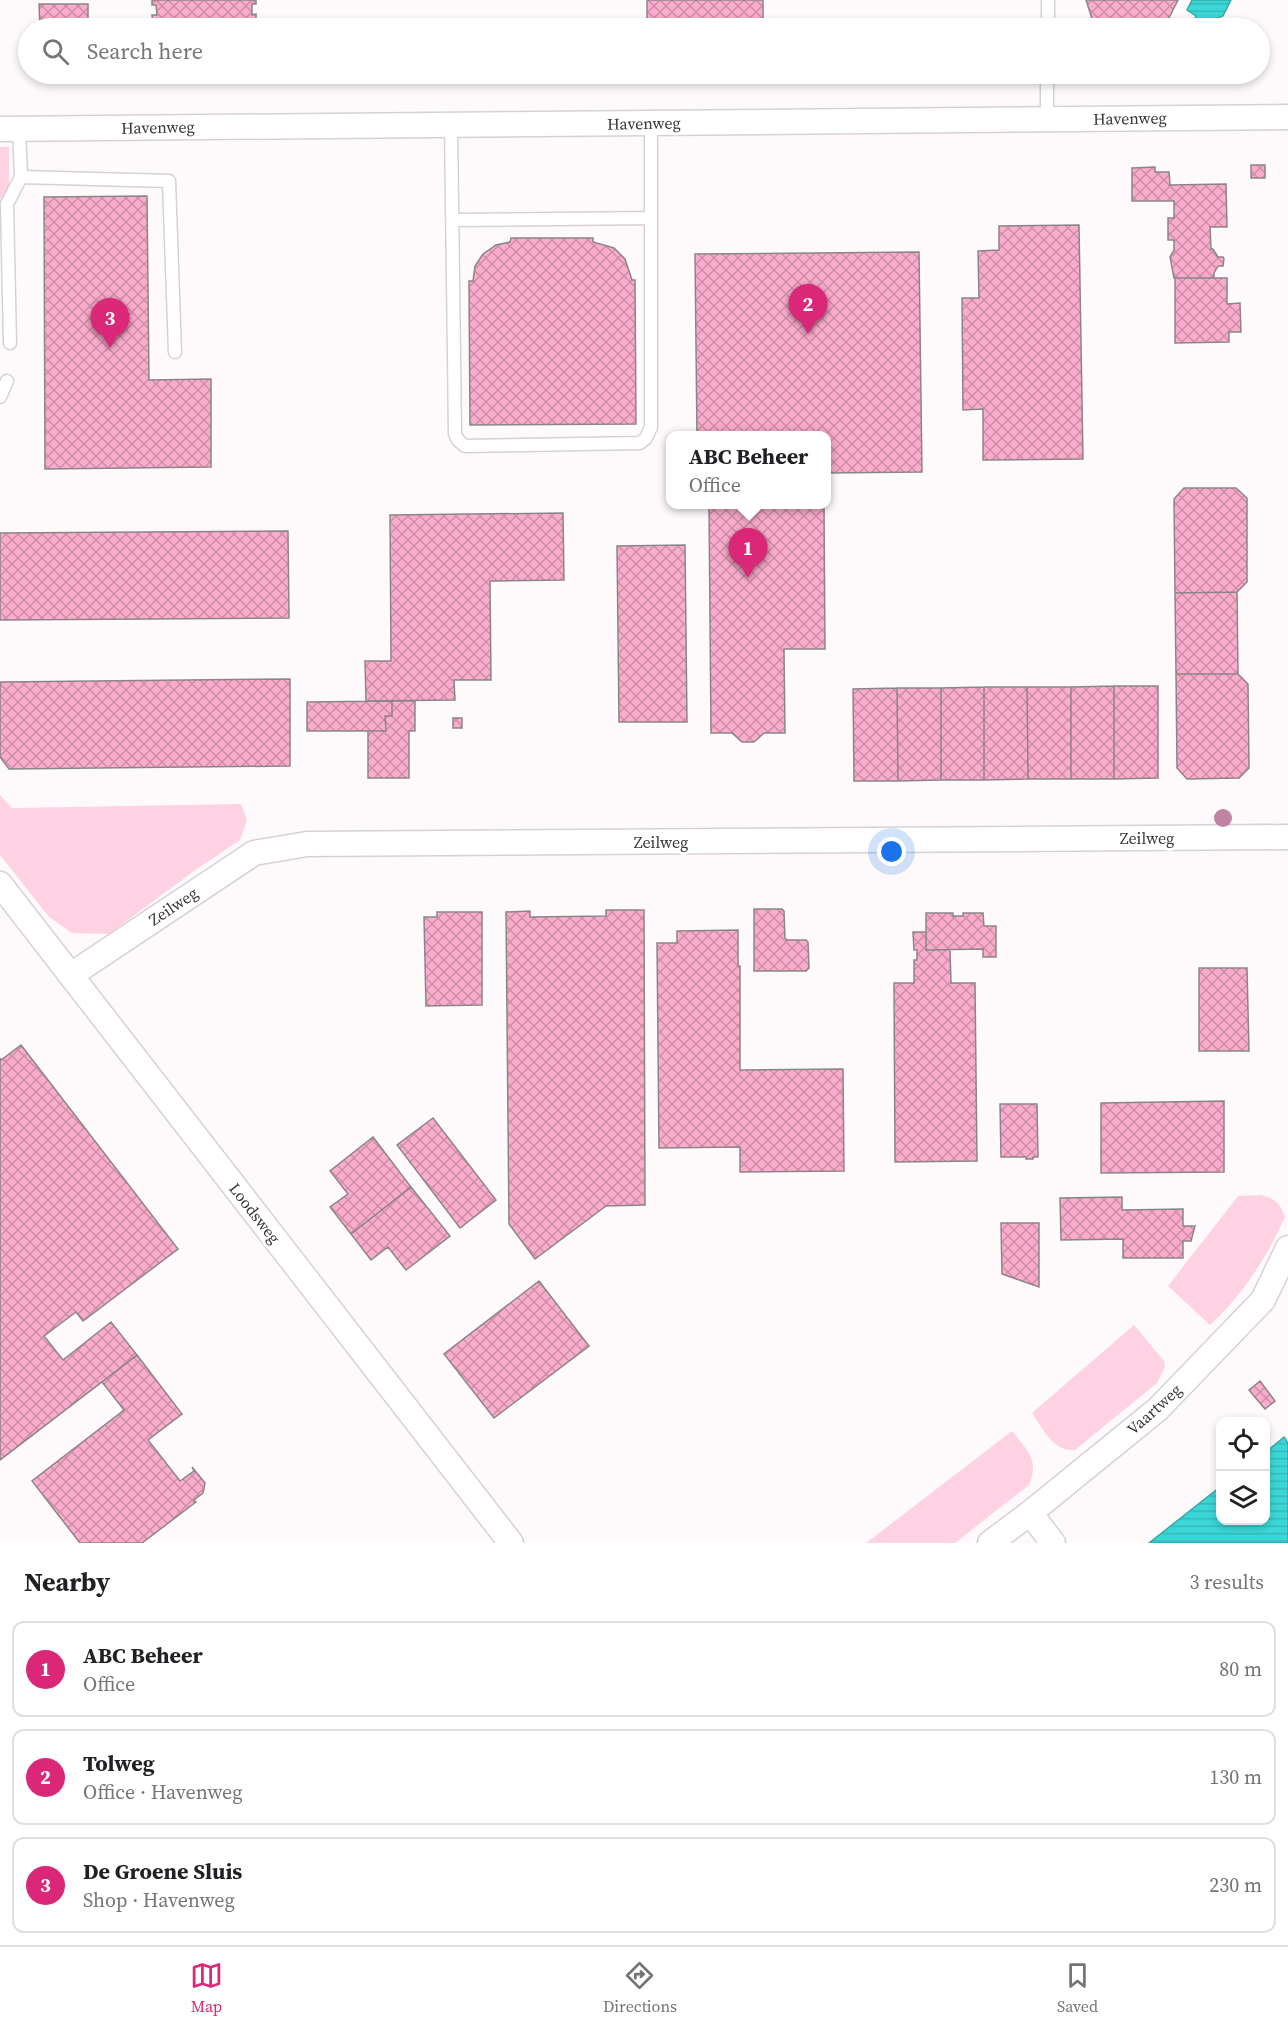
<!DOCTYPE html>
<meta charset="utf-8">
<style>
body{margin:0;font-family:"Source Serif 4",serif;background:#f6f6f6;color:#202124}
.controls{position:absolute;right:18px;bottom:18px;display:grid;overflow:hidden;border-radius:12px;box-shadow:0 3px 9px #0003}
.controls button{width:54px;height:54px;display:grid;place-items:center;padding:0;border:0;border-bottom:2px solid #e0e0e0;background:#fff;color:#202124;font:30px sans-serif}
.you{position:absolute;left:892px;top:852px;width:21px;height:21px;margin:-15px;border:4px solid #fff;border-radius:50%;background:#1a73e8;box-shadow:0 0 0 9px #1a73e833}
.badge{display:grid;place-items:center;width:39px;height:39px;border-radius:50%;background:#db2777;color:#fff;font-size:20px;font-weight:700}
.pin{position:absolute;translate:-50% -50px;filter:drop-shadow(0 2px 3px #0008)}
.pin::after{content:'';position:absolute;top:32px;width:21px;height:18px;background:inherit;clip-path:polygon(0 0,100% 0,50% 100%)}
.popup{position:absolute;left:666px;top:431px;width:165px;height:78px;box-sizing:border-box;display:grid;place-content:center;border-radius:12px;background:#fff;filter:drop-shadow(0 2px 4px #0005);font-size:20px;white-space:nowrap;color:#757577}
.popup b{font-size:22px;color:#202124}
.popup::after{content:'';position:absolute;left:50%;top:100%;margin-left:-12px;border:12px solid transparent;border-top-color:#fff}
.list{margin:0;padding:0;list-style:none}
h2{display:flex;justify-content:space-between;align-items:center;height:78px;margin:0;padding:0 24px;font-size:26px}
h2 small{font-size:20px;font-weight:400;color:#757577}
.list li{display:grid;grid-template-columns:39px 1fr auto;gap:18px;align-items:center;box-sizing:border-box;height:96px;margin:0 12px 12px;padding:0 12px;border:2px solid #e0e0e0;border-radius:12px}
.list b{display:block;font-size:22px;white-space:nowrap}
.list p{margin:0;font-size:20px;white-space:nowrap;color:#757577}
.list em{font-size:20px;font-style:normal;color:#757577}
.icon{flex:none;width:33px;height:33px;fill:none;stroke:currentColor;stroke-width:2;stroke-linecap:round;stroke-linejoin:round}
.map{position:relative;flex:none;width:1288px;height:1543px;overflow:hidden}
.search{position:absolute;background:#fff;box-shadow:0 3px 9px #0003;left:18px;right:18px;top:18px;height:66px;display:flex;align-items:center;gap:15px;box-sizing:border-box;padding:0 21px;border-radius:33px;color:#757577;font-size:22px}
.sheet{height:402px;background:#fff}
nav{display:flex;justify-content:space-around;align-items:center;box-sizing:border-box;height:84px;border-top:2px solid #e0e0e0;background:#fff;font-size:16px;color:#757577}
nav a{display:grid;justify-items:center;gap:3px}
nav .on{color:#db2777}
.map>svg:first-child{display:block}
.grass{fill:#fed2e3}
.water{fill:url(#water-rules);stroke:#3aa7a8;stroke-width:1.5}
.building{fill:url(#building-cross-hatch);stroke:#8c8588;stroke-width:1.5}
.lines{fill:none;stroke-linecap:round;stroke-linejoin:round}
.lane-casing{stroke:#d8d1d3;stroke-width:15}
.street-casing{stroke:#d8d1d3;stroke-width:27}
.lane{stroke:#fff;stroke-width:12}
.street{stroke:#fff;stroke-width:24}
.tree{fill:#c183a2}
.labels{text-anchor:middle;stroke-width:6;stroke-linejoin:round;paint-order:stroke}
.street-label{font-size:16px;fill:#393637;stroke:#fff}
</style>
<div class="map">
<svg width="1288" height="1543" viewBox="0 0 1288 1543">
<defs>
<pattern id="water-rules" width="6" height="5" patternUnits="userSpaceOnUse" patternTransform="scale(1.5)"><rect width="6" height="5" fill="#3bd7d8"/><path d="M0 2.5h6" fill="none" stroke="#35b9ba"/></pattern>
<pattern id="building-cross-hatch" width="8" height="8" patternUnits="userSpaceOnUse" patternTransform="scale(1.5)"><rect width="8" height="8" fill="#fbaccc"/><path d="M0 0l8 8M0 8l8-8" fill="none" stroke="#cc8da6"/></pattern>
</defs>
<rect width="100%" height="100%" fill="#fefafb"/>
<path class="grass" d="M0,147H9V200L0,199Z
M0,795L12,808L241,804L247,820L240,840L194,871L109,934L72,933L49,917L0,855Z
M1261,1195C1276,1199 1280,1203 1285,1217C1266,1258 1244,1294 1210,1325L1168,1286L1238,1196Z
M1134,1325L1164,1361L1165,1367L1157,1383L1075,1450C1053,1452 1043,1429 1032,1413Z
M1012,1431C1027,1450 1040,1460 1029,1485L955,1543H866Z"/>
<path class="water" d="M1192,0H1231L1223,16L1212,20L1208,28H1190L1196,16L1187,10Z
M1284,1437L1288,1443V1543H1149L1220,1487V1520H1266V1452Z"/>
<path class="building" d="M152,0H256V4H252V15L256,14V28H153L152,15H157L156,5H152Z
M647,0H763V27L647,28Z
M1086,0H1178L1169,18L1136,28H1095Z
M39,4H88V28H40Z
M1251,165H1265V178H1251Z
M1155,167V172H1169L1170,185L1226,184L1227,227H1210L1211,249H1213L1218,257H1223L1224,259L1223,266H1218L1214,273V278H1174L1170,257L1174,250V240H1168V218H1174V201H1132V168Z
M147,196L149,380L211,379V467L45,469L44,197Z
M1079,225L1083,459L983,460V409L963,410L962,298H979L978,251L999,250V226Z
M511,238H593V242L614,248L625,259L632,280H635L636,424L470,425L469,281H473L475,266L483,254L496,245L510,242Z
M919,252L922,472L826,473V436H697L695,254Z
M1175,278H1227V304L1240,303L1241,332H1229V342L1175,343Z
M1184,488H1236L1247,498V582L1237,592L1175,593L1174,499Z
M709,504H824L825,649H784L785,733H764L754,742H742L732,733H711Z
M563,513L564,580L490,581L491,680H454L455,700L366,701L365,661H391L390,515Z
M288,531L289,618L0,620V533Z
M685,545L687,722H619L617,546Z
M1237,592L1238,674H1176L1175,593Z
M1176,674H1238L1248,684L1249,768L1239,778L1187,779L1177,768Z
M290,679V766L9,769L0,757V682Z
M1114,686V779H1071V687Z
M1114,686H1158V778L1114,779Z
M984,687V780H941V688Z
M984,687H1027L1028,779L984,780Z
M1027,687H1071V779H1028Z
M897,688H941V780L898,781Z
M897,688L898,781H854L853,689Z
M392,701H415V731H409V778H368V731H386L385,716H392Z
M392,701V716H385L386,731H307V702Z
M453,718H462V728H453Z
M754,909H782L784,911L785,938L787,940H806L808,942L809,968L806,971H754Z
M606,910H644L645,1205L606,1206L535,1259L509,1224L506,912L530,911V917L606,916Z
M437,912H482V1005L426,1006L424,917H437Z
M926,913H953V916H963V913H983L984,926H996V957H983V949L926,950Z
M738,930V966H740V1070L843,1069L844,1171L740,1172V1147L659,1148L657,943H677V931Z
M913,932H926V950H950L951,983H975L977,1161L895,1162L894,983H914V960H917V950H914Z
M1199,968H1247L1249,1051H1199Z
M21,1045L178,1249L83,1321L76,1312L44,1336L63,1360L111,1322L137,1355L0,1460V1058L1,1060Z
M1224,1101V1172L1101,1173V1103Z
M1000,1104H1037L1038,1157H1033V1159H1026V1157H1001Z
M433,1118L496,1200L460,1228L397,1145Z
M373,1137L411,1187L351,1234L330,1207L348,1194L330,1171Z
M411,1187L450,1236L406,1270L388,1247L371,1260L351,1234Z
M1122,1197V1210L1183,1209V1226H1195L1191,1241H1183V1258H1123V1239L1061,1240L1060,1198Z
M1001,1223H1039V1287L1002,1274Z
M539,1281L589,1346L494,1418L444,1354Z
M137,1355L182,1414L148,1440L180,1481L194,1471L192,1467L205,1483L203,1493L194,1500L196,1502L142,1543H80L32,1481L124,1410L102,1382Z
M1260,1381L1275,1401L1265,1409L1249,1390Z"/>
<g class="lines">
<defs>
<path id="lane" d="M1048,28V0
M1047,119V74
M451,125L455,434L458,440L465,446L640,443L646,438L651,427V123
M21,177L169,181L175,352
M452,220L651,218
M10,343L7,204L21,177L19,128
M0,397L7,381"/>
<path id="street" d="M0,129L1288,117
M0,884L511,1543
M71,975L254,853L307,844L1288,837
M1030,1513L1053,1543
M990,1543L1030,1513L1158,1409L1263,1300L1288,1248"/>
</defs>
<use href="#lane" class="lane-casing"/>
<use href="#street" class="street-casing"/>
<use href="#lane" class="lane"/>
<use href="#street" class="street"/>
</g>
<circle class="tree" cx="1223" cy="818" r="9"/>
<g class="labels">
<g class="street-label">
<text transform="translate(1130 118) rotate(-1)" y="6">Havenweg</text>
<text transform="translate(644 123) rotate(-1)" y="6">Havenweg</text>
<text transform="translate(158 127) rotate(-1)" y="6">Havenweg</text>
<text x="1147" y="844">Zeilweg</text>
<text x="661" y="848">Zeilweg</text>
<text transform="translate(173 906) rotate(-34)" y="6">Zeilweg</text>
<text transform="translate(255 1213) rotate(52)" y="6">Loodsweg</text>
<text transform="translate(1154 1409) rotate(-42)" y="6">Vaartweg</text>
</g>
</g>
</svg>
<div class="controls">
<button><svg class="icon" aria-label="locate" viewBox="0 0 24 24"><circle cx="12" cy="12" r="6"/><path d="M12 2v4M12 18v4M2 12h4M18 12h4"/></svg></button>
<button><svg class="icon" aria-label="layers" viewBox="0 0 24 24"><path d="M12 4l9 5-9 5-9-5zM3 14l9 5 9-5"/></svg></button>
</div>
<div class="you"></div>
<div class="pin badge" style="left:748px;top:578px">1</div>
<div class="popup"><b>ABC Beheer</b>Office</div>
<div class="pin badge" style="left:808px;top:334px">2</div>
<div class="pin badge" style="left:110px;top:348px">3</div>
<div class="search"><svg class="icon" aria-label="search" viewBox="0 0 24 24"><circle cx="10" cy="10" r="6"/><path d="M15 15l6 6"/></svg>Search here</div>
</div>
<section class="sheet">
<h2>Nearby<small>3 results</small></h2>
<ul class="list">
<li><span class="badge">1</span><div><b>ABC Beheer</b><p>Office</p></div><em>80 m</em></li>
<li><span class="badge">2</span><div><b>Tolweg</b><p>Office · Havenweg</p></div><em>130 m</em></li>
<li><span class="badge">3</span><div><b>De Groene Sluis</b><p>Shop · Havenweg</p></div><em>230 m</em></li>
</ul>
</section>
<nav>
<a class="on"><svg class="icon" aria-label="map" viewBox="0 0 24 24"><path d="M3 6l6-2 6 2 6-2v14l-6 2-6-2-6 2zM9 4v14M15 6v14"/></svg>Map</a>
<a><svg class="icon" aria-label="directions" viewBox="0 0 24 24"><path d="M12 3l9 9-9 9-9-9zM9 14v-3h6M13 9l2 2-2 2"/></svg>Directions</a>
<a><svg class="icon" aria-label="saved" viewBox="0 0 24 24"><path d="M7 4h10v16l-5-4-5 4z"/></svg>Saved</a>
</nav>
